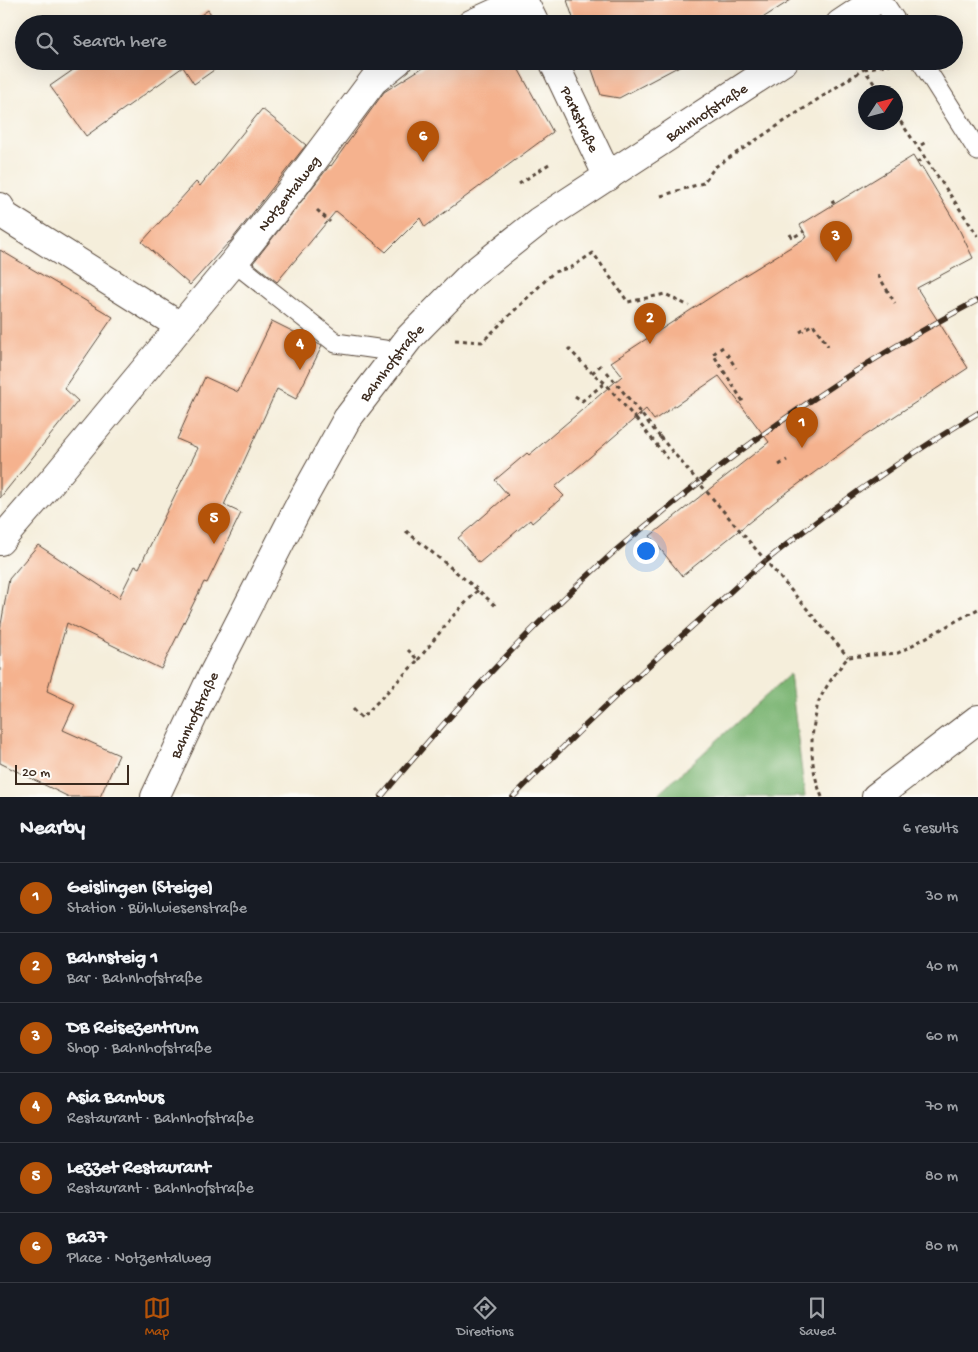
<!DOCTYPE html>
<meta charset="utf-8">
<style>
body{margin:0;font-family:"Gochi Hand",sans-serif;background:#242831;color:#f1f3f6}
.compass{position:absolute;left:858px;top:85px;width:45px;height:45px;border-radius:50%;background:#171b24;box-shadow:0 5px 20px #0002;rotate:54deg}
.scale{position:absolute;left:15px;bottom:12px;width:114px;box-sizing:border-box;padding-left:5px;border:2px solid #3b2a1e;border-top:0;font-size:14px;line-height:18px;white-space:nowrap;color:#3b2a1e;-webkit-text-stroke:4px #fdfcf7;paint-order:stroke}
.you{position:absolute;left:645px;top:550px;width:18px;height:18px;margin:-12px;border:4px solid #fff;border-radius:50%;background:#1a73e8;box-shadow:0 0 0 8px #1a73e833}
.badge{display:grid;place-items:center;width:32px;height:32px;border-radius:50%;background:#b45309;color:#fff;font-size:16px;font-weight:700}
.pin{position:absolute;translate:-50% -41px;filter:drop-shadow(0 1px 2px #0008)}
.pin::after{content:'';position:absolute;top:26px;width:18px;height:15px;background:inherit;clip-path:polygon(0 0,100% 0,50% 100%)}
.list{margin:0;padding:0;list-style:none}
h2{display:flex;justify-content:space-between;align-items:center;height:65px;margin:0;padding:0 20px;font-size:21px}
h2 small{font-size:16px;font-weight:400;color:#9ea1a6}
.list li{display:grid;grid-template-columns:32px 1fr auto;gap:15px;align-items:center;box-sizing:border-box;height:70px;padding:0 20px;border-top:1px solid #363941}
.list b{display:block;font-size:19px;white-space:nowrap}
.list p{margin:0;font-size:16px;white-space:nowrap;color:#9ea1a6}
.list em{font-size:16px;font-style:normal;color:#9ea1a6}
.icon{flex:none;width:28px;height:28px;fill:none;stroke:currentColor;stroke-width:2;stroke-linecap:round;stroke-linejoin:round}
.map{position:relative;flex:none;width:978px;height:797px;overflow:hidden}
.search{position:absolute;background:#171b24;box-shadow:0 5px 20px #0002;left:15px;right:15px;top:15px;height:55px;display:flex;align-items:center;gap:12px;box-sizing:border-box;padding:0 18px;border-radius:28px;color:#9ea1a6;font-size:19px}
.sheet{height:485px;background:#171b24}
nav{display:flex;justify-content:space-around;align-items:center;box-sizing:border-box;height:70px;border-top:1px solid #363941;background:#171b24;font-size:14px;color:#9ea1a6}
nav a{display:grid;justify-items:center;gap:2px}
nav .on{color:#b45309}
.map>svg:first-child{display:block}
.forest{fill:#7db674;stroke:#5c7049}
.building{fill:#f5b28e}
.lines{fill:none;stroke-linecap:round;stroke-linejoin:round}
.service-casing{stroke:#57473a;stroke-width:21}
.minor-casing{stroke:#57473a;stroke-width:30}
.tertiary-casing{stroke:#57473a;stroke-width:30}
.path{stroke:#57473a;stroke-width:3;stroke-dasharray:4 4;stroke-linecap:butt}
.service{stroke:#fff;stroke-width:19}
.minor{stroke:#fff;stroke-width:28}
.tertiary{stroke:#fff;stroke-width:28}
.rail-casing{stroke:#3b2a1e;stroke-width:5.5}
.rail{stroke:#fdfcf7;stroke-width:4;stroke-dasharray:11;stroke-linecap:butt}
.path-bridge{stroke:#57473a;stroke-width:3;stroke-dasharray:4 4;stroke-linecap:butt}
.labels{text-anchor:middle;stroke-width:4;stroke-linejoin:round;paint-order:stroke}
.street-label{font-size:15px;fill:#3b2a1e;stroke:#fdfcf7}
</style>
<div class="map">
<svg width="978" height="797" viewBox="0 0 978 797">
<rect width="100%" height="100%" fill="#fdfcf7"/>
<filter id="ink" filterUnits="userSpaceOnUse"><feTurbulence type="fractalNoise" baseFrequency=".02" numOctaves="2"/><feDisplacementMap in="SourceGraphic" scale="10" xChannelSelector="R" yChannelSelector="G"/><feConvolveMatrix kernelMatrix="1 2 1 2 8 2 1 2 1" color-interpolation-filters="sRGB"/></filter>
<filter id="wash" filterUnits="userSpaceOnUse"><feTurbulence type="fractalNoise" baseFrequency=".0096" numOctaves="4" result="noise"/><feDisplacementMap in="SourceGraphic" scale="20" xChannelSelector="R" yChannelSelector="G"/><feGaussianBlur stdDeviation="1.12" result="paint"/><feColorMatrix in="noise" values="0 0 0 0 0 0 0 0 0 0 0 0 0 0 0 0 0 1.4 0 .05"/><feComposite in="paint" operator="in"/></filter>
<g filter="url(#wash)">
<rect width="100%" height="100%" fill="#f5eedb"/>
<path class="forest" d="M790,674L805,797H655Z"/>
<g id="blocks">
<path class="building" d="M567,0H791L753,24H575Z
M208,10L218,24H188Z
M86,61H227L194,84L183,67L86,136L50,86Z
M433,61H514L553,132L425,227L420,218L386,252L336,211L277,282L253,263L330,165L331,166L384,92Z
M589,61H689L619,98L601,95Z
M262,109L306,145L230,242H229L190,285L142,242L196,182L200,186Z
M913,156L920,168L922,167L958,227L973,258L917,288L968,368L863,437L782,496L682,576L650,536L769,442L719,376L654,420L646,409L555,487L564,496L532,523L530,520L479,563L458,538L508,495L495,480L527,453L529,455L622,376L611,362L734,282L807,237L800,225Z
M0,250L113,317L64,388L78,401L0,498Z
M272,321L322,346L296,399L277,389L224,505L241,513L207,583L204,582L161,669L67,623L47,691L75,704L63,730L119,755L100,797H69L0,763V630L9,579L38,545L119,598L135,566L139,568L198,448L177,439L205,377L238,392Z"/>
</g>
</g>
<g filter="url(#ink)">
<use href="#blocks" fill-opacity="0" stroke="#57473a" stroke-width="1"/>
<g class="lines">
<defs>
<path id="service" d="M882,0L898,24
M921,61L978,151
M234,262L336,343L398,352"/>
<g id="minor">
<path d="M523,0L535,24"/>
<path d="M471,24L523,0"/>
<path id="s1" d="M553,61L608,177"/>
<path d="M0,207L5,216L180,326"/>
<path id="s2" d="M0,541L52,481L234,262L293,188L373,81L398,61"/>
<path d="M876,797L978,719"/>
</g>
<g id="tertiary">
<path d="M840,24L876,0"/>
<path id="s3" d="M155,797L211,678L301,502L347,419L410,337L471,275L539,221L784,61"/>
</g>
</defs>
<use href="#service" class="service-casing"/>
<use href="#minor" class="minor-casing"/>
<use href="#tertiary" class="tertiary-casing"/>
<path class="path" d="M864,69L890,64L892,67
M896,115L978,236
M921,145L928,141
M917,162L924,158
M519,184L552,162
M661,196L703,183L715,167L864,69L880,92
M832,200L834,204
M317,210L330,222
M790,234L792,238L804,231
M878,275L895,303
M800,332L813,324L828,346
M455,340L482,342L554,272L572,267L593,253L628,302L665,294L689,306
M723,347L713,354L744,403
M568,348L592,373
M727,354L736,368
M601,365L592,373L605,383L636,419L641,414
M607,372L660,437
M575,396L582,401L605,383
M636,419L668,459
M779,465L787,460
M406,531L478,590L498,608
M418,660L452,617L478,590
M353,709L362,718L418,660L408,650
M822,797C811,770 809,742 816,714C817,709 817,703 820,699C827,684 837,671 848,657L898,653L978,609"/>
<use href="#service" class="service"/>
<use href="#minor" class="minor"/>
<use href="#tertiary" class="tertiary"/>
<defs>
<path id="rail" d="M381,797C450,714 524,633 605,560C620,546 637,533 653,520C754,436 862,361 978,300
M513,797C575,734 639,673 705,615C722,600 738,584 756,569C825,512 900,460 978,413"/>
</defs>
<use href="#rail" class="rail-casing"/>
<use href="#rail" class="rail"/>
<path class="path-bridge" d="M660,437L848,657"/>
</g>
</g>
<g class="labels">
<g class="street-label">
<text dy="5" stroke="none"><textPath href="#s3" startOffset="901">Bahnhofstraße</textPath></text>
<text dy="5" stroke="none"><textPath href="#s1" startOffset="64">Parkstraße</textPath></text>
<text dy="5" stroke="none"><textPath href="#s2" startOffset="452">Notzentalweg</textPath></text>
<text dy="5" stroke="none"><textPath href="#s3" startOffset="496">Bahnhofstraße</textPath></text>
<text dy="5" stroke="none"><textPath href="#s3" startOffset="91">Bahnhofstraße</textPath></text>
</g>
</g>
</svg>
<svg class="compass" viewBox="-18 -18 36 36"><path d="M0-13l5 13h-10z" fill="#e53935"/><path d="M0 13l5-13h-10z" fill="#9ea1a6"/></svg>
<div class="scale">20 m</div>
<div class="you"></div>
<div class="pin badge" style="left:802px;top:448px">1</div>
<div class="pin badge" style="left:650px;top:344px">2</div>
<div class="pin badge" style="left:836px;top:262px">3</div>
<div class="pin badge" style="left:300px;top:370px">4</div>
<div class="pin badge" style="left:214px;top:544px">5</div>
<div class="pin badge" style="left:423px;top:162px">6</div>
<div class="search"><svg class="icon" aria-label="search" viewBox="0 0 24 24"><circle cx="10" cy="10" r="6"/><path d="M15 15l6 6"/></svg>Search here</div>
</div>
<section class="sheet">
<h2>Nearby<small>6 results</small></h2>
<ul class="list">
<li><span class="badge">1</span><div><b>Geislingen (Steige)</b><p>Station · Bühlwiesenstraße</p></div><em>30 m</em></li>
<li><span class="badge">2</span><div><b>Bahnsteig 1</b><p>Bar · Bahnhofstraße</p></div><em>40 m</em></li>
<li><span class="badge">3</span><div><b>DB Reisezentrum</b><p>Shop · Bahnhofstraße</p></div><em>60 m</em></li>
<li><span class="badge">4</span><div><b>Asia Bambus</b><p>Restaurant · Bahnhofstraße</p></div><em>70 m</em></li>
<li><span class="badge">5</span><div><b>Lezzet Restaurant</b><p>Restaurant · Bahnhofstraße</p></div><em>80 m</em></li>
<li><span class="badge">6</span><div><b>Ba37</b><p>Place · Notzentalweg</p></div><em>80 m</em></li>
</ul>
</section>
<nav>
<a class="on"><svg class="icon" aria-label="map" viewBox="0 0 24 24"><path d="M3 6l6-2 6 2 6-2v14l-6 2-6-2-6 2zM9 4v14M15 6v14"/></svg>Map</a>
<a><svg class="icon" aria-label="directions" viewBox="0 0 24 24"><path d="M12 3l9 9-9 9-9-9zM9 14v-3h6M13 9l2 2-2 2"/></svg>Directions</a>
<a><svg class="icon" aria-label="saved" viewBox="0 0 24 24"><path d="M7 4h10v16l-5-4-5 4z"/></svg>Saved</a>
</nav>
